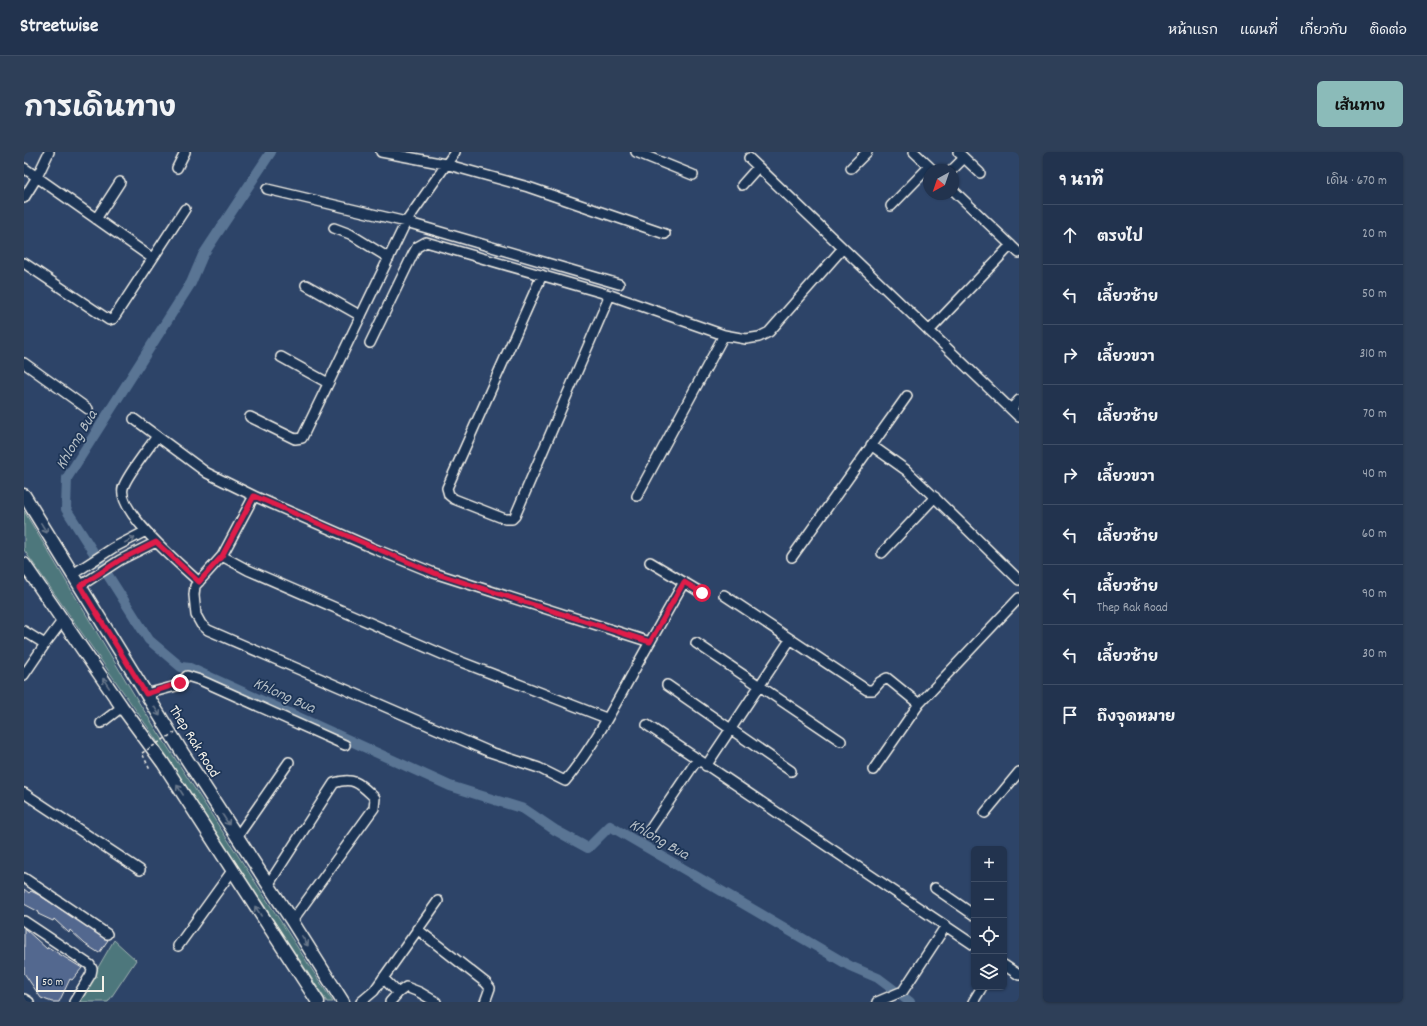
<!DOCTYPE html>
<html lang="th">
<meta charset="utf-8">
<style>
body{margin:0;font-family:Dekko,"Playpen Sans Thai",sans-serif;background:#2e3f58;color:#f1f3f6}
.controls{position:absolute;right:12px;bottom:12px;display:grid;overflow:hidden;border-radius:6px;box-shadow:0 1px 3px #0004}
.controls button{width:36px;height:36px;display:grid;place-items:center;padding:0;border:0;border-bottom:1px solid #3f4e66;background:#22334e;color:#f1f3f6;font:20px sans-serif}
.compass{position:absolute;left:899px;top:12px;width:36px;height:36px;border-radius:50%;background:#22334e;box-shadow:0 1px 3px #0004;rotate:220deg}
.scale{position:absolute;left:12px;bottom:10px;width:68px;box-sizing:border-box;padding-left:4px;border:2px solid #f4f1e8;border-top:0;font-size:11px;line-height:14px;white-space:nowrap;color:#f4f1e8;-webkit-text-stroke:3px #1d3557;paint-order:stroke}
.stop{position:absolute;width:12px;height:12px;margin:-9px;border:3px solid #e11d48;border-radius:50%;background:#fff}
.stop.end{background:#e11d48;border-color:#fff;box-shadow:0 1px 4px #0008}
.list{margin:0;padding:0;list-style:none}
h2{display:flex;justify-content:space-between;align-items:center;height:52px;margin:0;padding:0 16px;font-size:17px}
h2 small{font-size:13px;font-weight:400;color:#a2aab6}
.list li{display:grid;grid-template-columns:26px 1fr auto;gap:12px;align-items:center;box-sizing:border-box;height:60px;padding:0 16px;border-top:1px solid #3f4e66}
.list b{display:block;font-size:15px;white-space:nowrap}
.list p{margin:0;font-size:13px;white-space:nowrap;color:#a2aab6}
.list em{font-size:13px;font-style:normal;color:#a2aab6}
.icon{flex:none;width:22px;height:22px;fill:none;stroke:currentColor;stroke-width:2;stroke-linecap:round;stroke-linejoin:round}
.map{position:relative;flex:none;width:995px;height:850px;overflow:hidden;border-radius:6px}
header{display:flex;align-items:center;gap:24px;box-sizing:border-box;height:56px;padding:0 20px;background:#22334e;border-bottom:1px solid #3f4e66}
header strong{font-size:19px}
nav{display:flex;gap:22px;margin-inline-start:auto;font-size:14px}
.intro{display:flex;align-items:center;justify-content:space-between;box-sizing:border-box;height:96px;padding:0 24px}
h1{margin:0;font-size:28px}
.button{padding:10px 18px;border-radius:6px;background:#8bbbb9;color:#111;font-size:14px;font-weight:700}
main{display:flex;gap:24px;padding:0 24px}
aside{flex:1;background:#22334e;border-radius:6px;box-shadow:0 1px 3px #0004}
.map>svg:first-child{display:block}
.green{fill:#4e777b;stroke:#a1b4b2}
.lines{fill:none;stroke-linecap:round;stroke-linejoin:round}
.canal{stroke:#5a7594;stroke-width:10}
.building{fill:#53678f;stroke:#f4f1e8}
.minor-casing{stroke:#f4f1e8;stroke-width:12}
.major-casing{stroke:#f4f1e8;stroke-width:15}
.path{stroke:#f4f1e8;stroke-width:1.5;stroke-dasharray:3 3;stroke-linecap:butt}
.minor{stroke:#1d3557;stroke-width:9}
.major{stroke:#1d3557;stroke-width:12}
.path-bridge{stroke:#f4f1e8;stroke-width:1.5;stroke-dasharray:3 3;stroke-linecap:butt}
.oneway{stroke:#68778a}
.route{stroke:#e11d48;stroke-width:5}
.labels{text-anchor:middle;stroke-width:3.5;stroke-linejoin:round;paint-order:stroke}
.street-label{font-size:15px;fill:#f4f1e8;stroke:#1d3557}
.water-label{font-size:16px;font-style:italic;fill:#b6bfc6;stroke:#1d3557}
</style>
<header>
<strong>Streetwise</strong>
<nav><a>หน้าแรก</a><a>แผนที่</a><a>เกี่ยวกับ</a><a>ติดต่อ</a></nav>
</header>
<div class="intro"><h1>การเดินทาง</h1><a class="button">เส้นทาง</a></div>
<main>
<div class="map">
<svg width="995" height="850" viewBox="0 0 995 850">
<rect width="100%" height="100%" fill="#2d4468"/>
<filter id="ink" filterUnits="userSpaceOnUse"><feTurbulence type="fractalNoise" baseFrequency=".025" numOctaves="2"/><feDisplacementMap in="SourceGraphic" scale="8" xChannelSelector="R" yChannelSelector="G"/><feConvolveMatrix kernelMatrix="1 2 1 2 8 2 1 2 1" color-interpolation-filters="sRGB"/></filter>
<g filter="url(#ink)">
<path class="green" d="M0,359L117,554L309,850H303L125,577L0,398Z
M90,788L112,808L84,850H54Z"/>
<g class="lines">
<path class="canal" d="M247,0L179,103L167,131L43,326L42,357L125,488L157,515L166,516L426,634L500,657L531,678L564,696L586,674L826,814L854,826L886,850"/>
</g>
<path class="building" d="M0,737L5,741L7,739L15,743L84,788L75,801L61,792L46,778L45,781L30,767L29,769L14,762L15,760L0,752Z
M0,776L23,797L24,795L58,816L48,828L46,827L35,850H28L17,846L0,821Z"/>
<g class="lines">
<defs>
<path id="minor" d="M357,0L421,12L504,35L641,82
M612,0L669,23
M890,0L909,18
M934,0L956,21
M725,6L995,265
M0,16L128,106
M153,16L161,0
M827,16L843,0
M928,18L940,6
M718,33L734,15
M243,37L382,70L595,132
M929,38L995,101
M0,46L13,25L25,0
M867,54L905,15
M72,67L96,30
M310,76L326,82L365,106
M0,111L85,168L89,167L161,57
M518,123L423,336L425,343L430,347L481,367H488L491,364L586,143
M282,133L337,164
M905,179L987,93
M346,191L389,102L393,95L402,90L586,143L700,183L722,187L735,185L745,180L819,96
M257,205L304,231
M0,211L64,257
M987,257L995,248
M226,265L271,287L278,286L382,70L431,0
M110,267L183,321L230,344L351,397L410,421L626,490C600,535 574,590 541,629L515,616L466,600L184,478L177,472L172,463L170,443L171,434L198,404L230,344
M133,284C125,296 102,324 99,336C93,360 158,414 175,430
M847,293L882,318L905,340L995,428
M613,344L700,183
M858,401L911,345
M198,404L224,418L427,506L582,566
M768,405L883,244
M626,410L678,441
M49,422L89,396L122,379
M56,434L96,408L132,390
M700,443L843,538H849L856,530L863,526L895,552
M0,479L21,492L0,523
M626,490L660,430
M672,491L817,589
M21,492L39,468
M643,533L767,619
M122,542L152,534L163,524L176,528L321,593
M77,571L98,555
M623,573L950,793
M682,614L766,488
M849,618L895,552L995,446
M0,641L116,718
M961,661L995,620
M623,682L673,608
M213,685L265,610
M0,726L83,782
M244,733L310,631C331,624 337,633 351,646L350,656L268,769
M911,736L950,763
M0,769L66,813L68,817L67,822L50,850
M393,777L462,831L466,836L461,850
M154,794L208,719
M980,813L995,823
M359,826L374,841L382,835L395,840L412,850
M0,847L5,850
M337,850L350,839L414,749
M366,850L374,841
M853,850L879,839L921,775
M949,850L958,835"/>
<path id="major" d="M0,343L158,600L268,769L319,850
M0,412L98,555L139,611L294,850"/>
</defs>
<use href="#minor" class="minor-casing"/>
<use href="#major" class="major-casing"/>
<path class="path" d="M119,603L126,618"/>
<use href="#minor" class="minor"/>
<use href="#major" class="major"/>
<path class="path-bridge" d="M118,601L153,579"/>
</g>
<defs><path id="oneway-shaft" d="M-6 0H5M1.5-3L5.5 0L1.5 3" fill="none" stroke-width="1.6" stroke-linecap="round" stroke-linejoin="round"/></defs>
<g class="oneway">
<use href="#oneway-shaft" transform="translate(20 376) rotate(58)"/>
<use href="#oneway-shaft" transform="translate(106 388) rotate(-27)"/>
<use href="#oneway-shaft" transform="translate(82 531) rotate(-124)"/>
<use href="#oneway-shaft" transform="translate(133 559) rotate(58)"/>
<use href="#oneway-shaft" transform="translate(156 638) rotate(-123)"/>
<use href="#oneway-shaft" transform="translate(202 668) rotate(57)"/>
<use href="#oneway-shaft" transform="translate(234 759) rotate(-123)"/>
<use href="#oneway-shaft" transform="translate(281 789) rotate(58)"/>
</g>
</g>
<g class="lines" filter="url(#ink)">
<path class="route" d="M156,531L122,542L56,434L96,408L132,390L175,430L198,404L230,344L410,421L626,490L660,430L678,441"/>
</g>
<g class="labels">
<g class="street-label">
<text transform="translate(171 589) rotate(58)" y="5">Thep Rak Road</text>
</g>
<g class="water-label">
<text transform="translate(51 287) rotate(-59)" y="6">Khlong Bua</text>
<text transform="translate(261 542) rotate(24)" y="6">Khlong Bua</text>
<text transform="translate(636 686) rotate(30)" y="6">Khlong Bua</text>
</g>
</g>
</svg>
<div class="controls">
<button>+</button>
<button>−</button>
<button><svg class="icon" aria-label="locate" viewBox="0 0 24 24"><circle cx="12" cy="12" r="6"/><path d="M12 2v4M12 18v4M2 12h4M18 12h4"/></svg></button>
<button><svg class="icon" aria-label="layers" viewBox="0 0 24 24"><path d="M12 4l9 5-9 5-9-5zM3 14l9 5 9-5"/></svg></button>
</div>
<svg class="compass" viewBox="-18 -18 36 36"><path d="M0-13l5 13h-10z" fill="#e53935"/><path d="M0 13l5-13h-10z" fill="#a2aab6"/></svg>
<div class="scale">50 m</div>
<div class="stop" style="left:678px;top:441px"></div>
<div class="stop end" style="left:156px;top:531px"></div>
</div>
<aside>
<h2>9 นาที<small>เดิน · 670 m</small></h2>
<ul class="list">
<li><svg class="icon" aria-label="ahead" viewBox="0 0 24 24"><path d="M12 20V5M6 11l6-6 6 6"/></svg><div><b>ตรงไป</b></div><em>20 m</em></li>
<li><svg class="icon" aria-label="left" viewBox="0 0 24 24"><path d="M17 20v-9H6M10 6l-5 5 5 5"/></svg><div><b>เลี้ยวซ้าย</b></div><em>50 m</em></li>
<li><svg class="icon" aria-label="right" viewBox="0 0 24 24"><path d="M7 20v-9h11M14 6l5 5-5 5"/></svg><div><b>เลี้ยวขวา</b></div><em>310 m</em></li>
<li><svg class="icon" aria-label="left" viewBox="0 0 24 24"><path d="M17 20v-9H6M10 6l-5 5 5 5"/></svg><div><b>เลี้ยวซ้าย</b></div><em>70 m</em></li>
<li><svg class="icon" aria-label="right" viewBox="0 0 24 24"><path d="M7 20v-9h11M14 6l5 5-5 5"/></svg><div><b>เลี้ยวขวา</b></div><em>40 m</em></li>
<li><svg class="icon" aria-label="left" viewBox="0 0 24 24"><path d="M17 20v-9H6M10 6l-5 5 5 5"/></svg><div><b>เลี้ยวซ้าย</b></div><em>60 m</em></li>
<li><svg class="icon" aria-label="left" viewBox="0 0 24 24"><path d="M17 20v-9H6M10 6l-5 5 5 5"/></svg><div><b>เลี้ยวซ้าย</b><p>Thep Rak Road</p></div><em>90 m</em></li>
<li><svg class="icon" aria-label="left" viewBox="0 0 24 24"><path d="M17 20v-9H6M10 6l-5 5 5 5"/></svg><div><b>เลี้ยวซ้าย</b></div><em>30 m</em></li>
<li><svg class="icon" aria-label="arrive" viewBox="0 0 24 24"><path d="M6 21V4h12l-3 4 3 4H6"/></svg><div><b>ถึงจุดหมาย</b></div></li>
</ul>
</aside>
</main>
